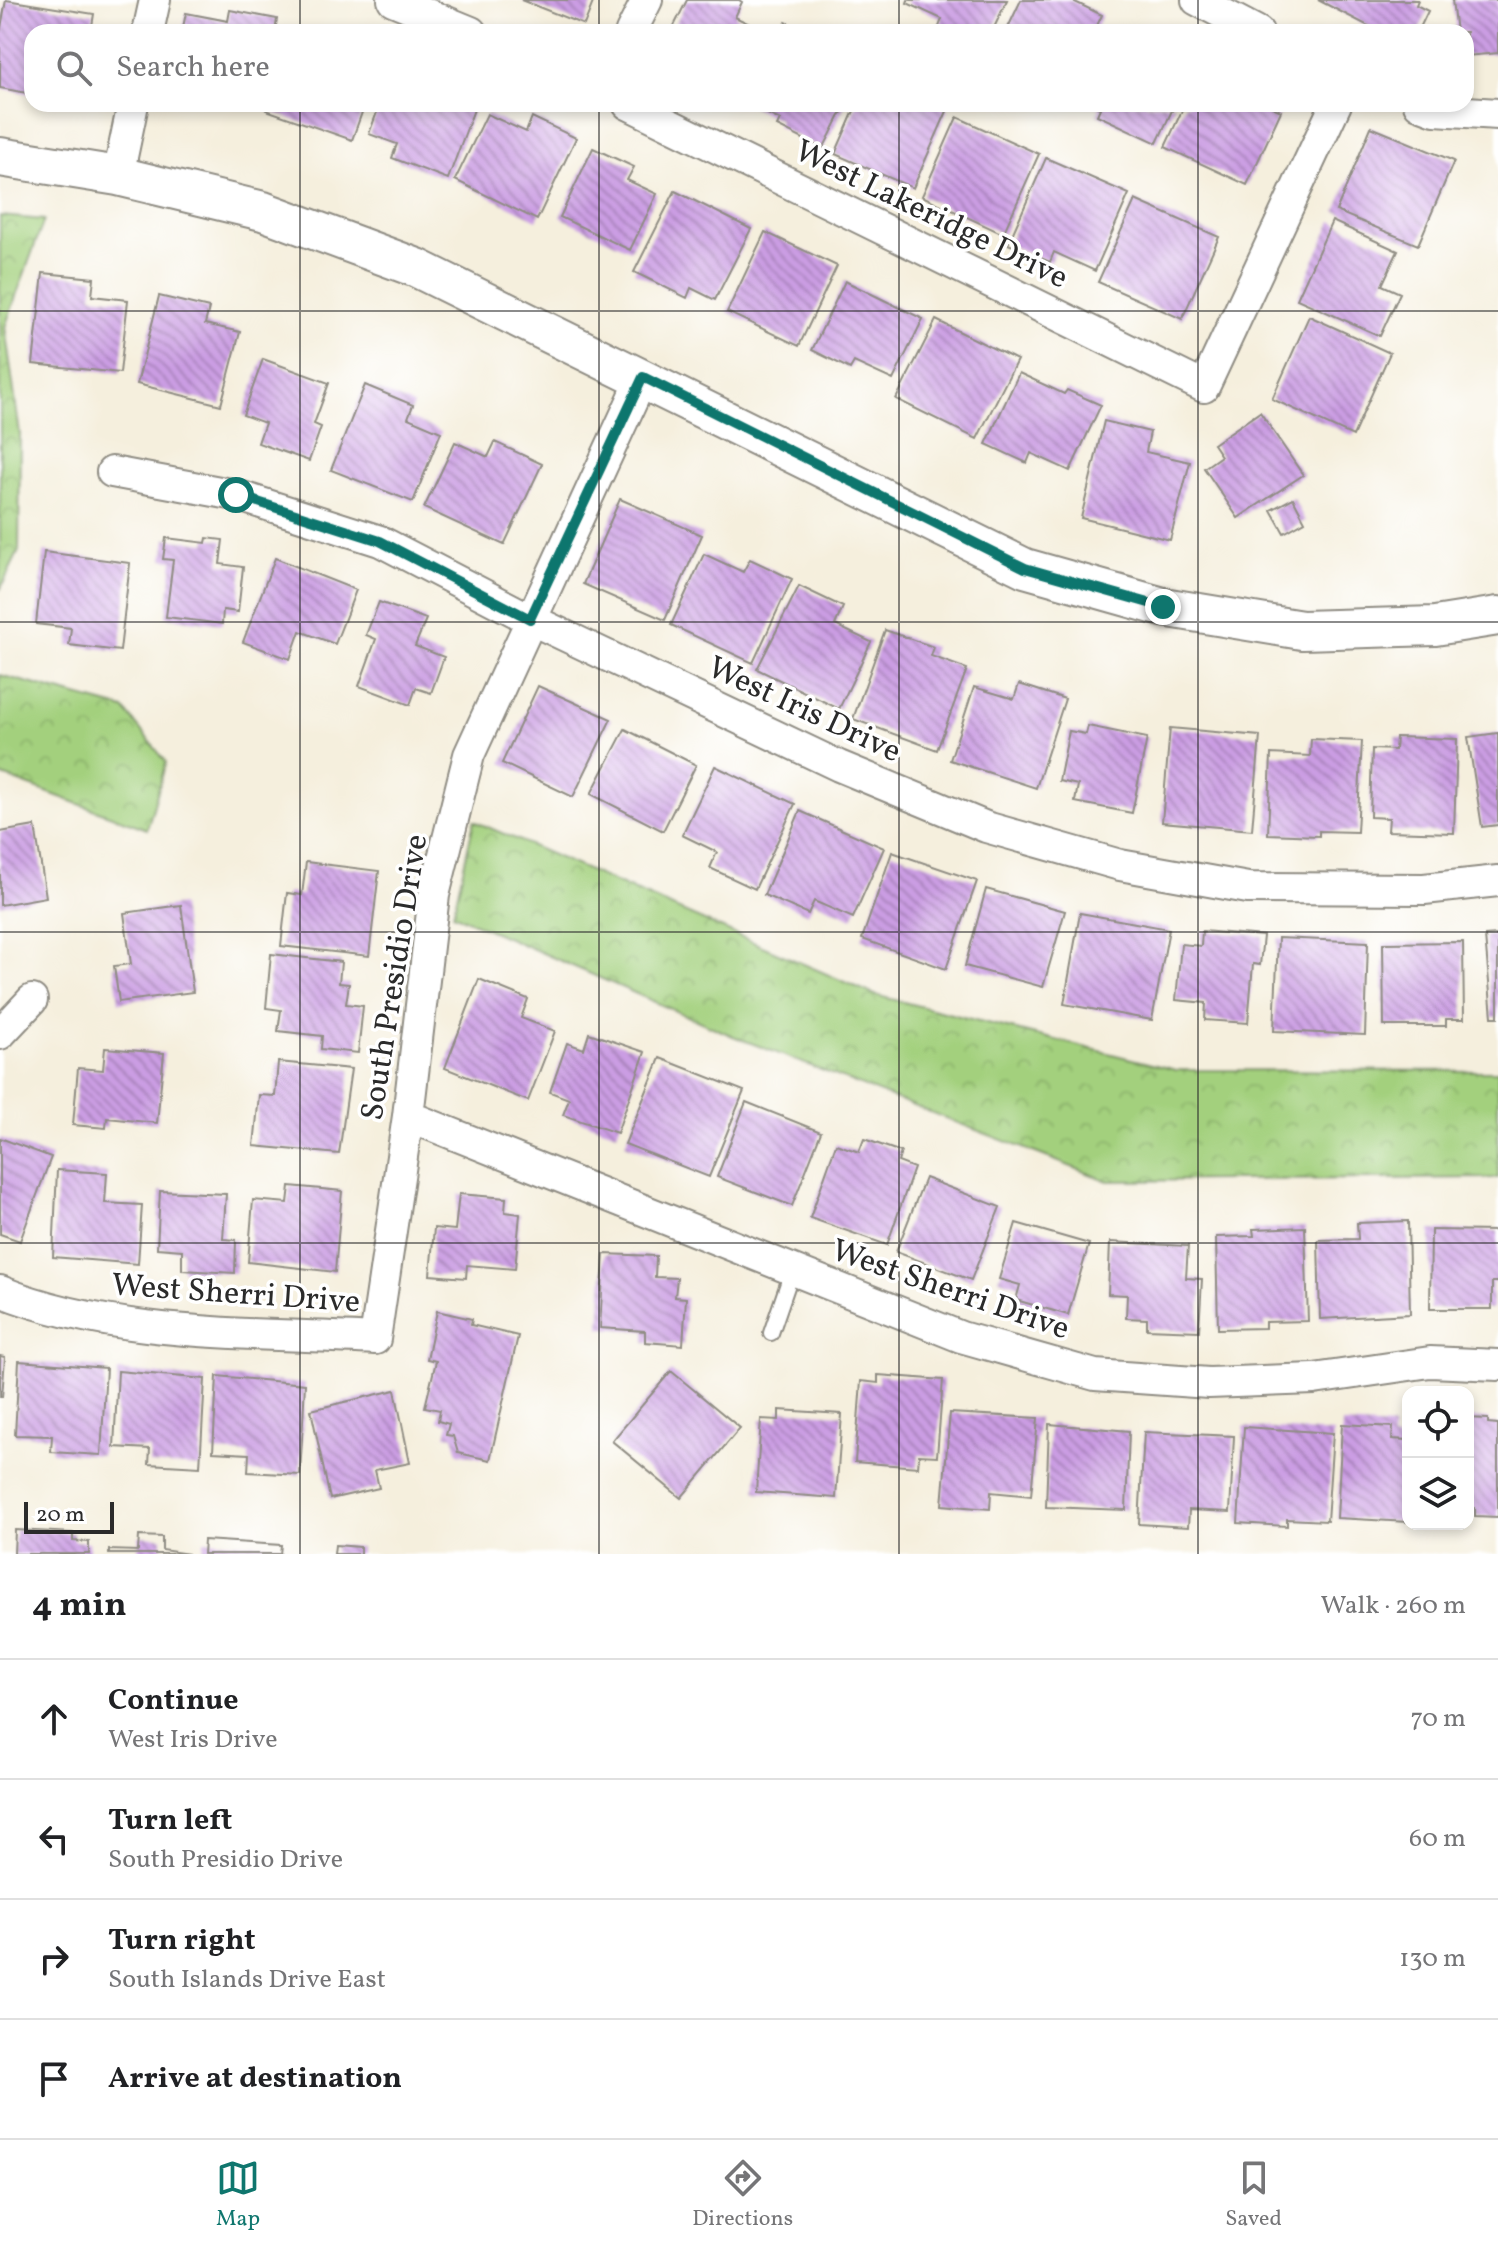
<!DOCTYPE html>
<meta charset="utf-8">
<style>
body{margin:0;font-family:Vollkorn,serif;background:#f2f2f2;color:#202124}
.controls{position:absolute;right:24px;bottom:24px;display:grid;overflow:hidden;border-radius:16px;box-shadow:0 4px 12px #0003}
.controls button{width:72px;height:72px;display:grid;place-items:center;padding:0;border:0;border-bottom:2px solid #e0e0e0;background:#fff;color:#202124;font:40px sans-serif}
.scale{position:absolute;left:24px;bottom:20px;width:90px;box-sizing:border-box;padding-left:8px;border:4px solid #2b2b2b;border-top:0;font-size:22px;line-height:28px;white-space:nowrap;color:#2b2b2b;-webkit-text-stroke:6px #fff;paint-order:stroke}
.stop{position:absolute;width:24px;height:24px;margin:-18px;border:6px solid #0f766e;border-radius:50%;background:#fff}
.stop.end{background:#0f766e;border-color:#fff;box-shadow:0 2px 8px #0008}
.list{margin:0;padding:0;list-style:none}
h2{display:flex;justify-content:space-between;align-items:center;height:104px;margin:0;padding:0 32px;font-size:34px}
h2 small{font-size:26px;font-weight:400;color:#757577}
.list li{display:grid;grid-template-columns:52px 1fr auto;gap:24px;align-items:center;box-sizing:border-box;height:120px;padding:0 32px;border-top:2px solid #e0e0e0}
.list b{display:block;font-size:30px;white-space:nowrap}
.list p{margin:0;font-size:26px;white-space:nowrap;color:#757577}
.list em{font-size:26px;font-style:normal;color:#757577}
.icon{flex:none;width:44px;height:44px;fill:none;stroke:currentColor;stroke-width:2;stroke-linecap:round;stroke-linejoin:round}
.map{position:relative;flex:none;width:1498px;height:1554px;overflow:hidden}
.search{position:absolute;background:#fff;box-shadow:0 4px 12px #0003;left:24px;right:24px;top:24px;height:88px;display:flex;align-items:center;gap:20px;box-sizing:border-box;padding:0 28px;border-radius:24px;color:#757577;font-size:30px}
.sheet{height:584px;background:#fff}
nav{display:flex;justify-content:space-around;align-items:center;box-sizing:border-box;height:112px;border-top:2px solid #e0e0e0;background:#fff;font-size:22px;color:#757577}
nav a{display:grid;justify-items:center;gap:4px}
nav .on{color:#0f766e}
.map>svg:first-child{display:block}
.park{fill:url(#park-crowns);stroke:#677e54;stroke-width:2}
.building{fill:url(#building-back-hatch)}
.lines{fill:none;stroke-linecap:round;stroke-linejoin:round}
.service-casing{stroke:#908d84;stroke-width:18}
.minor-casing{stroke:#908d84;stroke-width:34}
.tertiary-casing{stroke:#908d84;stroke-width:42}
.service{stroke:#fff;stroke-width:14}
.minor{stroke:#fff;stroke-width:30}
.tertiary{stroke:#fff;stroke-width:38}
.route{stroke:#0f766e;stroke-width:10}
.grid{fill:none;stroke:#2b2b2b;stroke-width:2;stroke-opacity:0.55}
.labels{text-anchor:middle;stroke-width:7;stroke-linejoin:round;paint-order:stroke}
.street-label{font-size:32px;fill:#2b2b2b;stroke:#fff}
</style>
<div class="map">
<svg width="1498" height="1554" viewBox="0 0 1498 1554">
<defs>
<pattern id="park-crowns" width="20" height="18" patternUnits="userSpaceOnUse" patternTransform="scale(2)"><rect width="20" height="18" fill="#a3d07d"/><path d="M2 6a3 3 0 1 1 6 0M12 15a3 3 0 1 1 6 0" fill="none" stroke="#8cb36c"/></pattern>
<pattern id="building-back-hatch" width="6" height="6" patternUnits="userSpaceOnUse" patternTransform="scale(2)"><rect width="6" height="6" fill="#cb9de3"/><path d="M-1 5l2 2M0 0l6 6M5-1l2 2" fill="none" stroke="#a580b8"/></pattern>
</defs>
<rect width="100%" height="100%" fill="#fff"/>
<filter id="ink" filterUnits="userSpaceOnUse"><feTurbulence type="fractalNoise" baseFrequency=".0125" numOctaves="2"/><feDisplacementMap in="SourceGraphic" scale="16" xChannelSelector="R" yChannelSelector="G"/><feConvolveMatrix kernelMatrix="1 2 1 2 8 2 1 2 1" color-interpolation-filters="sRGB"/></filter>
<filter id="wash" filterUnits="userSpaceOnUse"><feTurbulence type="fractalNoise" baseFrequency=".006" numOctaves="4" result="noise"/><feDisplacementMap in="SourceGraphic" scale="32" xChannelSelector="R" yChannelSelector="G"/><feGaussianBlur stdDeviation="1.8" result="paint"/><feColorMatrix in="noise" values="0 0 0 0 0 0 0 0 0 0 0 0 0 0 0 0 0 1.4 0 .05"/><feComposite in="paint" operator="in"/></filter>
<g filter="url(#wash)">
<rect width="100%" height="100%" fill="#f5efdd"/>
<path class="park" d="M0,216L44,220L5,327L20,434L19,551L0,590Z
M0,675L124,709L166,762L147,829L0,775Z
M474,821L875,995L1176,1070L1498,1071V1178L1108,1181L733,1036L453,914Z"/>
<g id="blocks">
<path class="building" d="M6,0L94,14L91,32H32V94L0,88V33Z
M521,0H594L584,25Z
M687,0H739L742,2L735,17L766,32H671Z
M908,0H1007L992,32H937L942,19L907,3Z
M1021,0H1071L1102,15L1094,32H1006Z
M1318,0H1418L1416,5L1428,11L1418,32H1380Z
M1452,0H1498V53L1466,56V32H1456Z
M230,10L277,19L275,32H182L186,13L228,21Z
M786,22L806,32H781Z
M268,104H365L352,140L266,110Z
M380,104H476L448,179L392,158L397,144L369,134Z
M747,104H846L823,149L777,126L780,120Z
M857,104H936L948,109L913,188L835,154Z
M1092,104H1175L1157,143L1097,115L1100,108Z
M1185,104H1266L1281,111L1247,185L1165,147Z
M487,114L526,132L532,117L576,138L537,220L455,180Z
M957,117L1039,154L1003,234L922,196Z
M1371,127L1454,161L1418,245L1336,211Z
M593,148L634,167L627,180L657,194L630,250L560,217Z
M1046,158L1129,194L1095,271L1054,252L1050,262L1008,244Z
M675,191L751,229L715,300L691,288L687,298L634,272Z
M1135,200L1219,237L1182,319L1098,282Z
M1332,221L1398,251L1382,285L1400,293L1380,336L1297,299Z
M765,232L837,266L799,346L727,312Z
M43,273L94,278L92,296L128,300L120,373L33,364Z
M845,281L923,319L893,380L854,362L850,369L812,350Z
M159,296L209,308L205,324L240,332L221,405L137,384Z
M1309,316L1390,353L1353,436L1272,399Z
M936,320L1017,360L977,439L896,399Z
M263,359L329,383L314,424L321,427L309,461L258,443L265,423L243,415Z
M1019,373L1064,394L1067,390L1101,405L1070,471L1031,453L1027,463L986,444Z
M365,385L413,405L408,418L441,432L413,502L331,470Z
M1260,412L1303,475L1238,518L1204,468L1221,456L1213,444Z
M1104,421L1150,432L1146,452L1190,462L1170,540L1081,518Z
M455,442L488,457L495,442L542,464L504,545L424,508Z
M1293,498L1305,521L1284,533L1271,510Z
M620,499L702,535L665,620L583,584Z
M166,538L206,543L207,538L223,540L220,564L243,567L238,612L223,610L222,624L166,617L173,560L163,559Z
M44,552L130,563L120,651L69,645L71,628L36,624Z
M704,554L743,572L750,559L792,579L753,663L671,625Z
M275,558L356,590L335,644L300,631L290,659L243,642Z
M799,586L843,607L835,625L871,642L839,709L757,669Z
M379,602L426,619L415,646L444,657L431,693L416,688L410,705L359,686L376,639L366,635Z
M885,630L934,647L931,656L967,669L937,750L853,719Z
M1019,684L1065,699L1036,788L950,760L974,687L1014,699Z
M538,686L611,719L573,797L502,763Z
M1088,726L1147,738L1132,813L1075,802L1078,785L1059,781L1069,731L1086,734Z
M1170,728L1260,736L1252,830L1162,822Z
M625,729L696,765L663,831L591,794Z
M1498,733V825L1482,827L1468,737Z
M1396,737L1457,739L1454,833L1388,831L1389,818L1370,817L1372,749L1395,750Z
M1311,739L1362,741L1357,832L1319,831V836L1268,834L1271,754L1310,756Z
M715,766L795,804L755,889L710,868L717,852L682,835Z
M800,811L884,848L853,918L814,901L808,914L764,895Z
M35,826L46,897L0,905V832Z
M892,852L977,881L946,969L862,939Z
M306,862L379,871L369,956L281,946L287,893L302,895Z
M986,889L1065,911L1043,987L965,966Z
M181,905L193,992L119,1002L114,966L131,964L124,913Z
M1080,913L1169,929L1152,1020L1064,1004Z
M1202,931L1263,936L1260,965L1253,964L1248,1023L1205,1020L1206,1003L1176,1000L1181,944L1201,946Z
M1498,935V1017H1492L1485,936Z
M1278,938L1368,942L1365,1035L1274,1031Z
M1463,942L1464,1019H1446V1026H1384L1383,943Z
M271,954L341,962L339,983L349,984L346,1004L363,1006L358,1053L321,1049L322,1036L278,1031L281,1010L266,1008Z
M479,979L528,999L521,1018L555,1031L528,1101L445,1068Z
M589,1033L645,1052L617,1133L563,1115L569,1099L550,1092L567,1043L584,1049Z
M105,1048L164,1053L157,1123L107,1118L106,1128L73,1125L78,1068L103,1070Z
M660,1058L744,1091L709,1177L625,1144Z
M278,1062L351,1069L339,1154L254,1146L259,1095L275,1096Z
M746,1102L821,1132L792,1206L717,1177Z
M0,1138L51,1157L20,1241L0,1234Z
M864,1139L901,1152L898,1162L914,1168L887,1245L810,1218L836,1144L859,1152Z
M57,1170L107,1173L105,1203L142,1205L138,1264L53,1257Z
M925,1178L1000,1207L971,1280L896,1252Z
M290,1186L342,1191L335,1272L248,1262L253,1200L288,1203Z
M160,1191L226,1194L223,1239L236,1240L235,1273L182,1270V1250L157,1248Z
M459,1194L506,1198L505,1212L520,1214L515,1269L467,1265L466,1278L430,1275L434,1228L455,1230Z
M1408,1221L1410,1314L1320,1319L1318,1240L1358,1239L1357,1223Z
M1016,1223L1089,1244L1068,1315L1016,1300L1020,1285L999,1279Z
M1305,1227L1308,1321L1265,1322V1328L1218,1329L1216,1237L1254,1236L1253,1229Z
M1431,1230L1498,1231V1282H1492V1309H1430Z
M1110,1242L1188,1246L1186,1278L1202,1279L1199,1331L1147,1329V1319L1126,1318L1127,1295L1108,1294Z
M604,1254L656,1256L655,1277L677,1278L675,1297L686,1298L683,1345L645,1342V1331L600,1328Z
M437,1311L472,1319L471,1325L518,1336L490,1460L458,1453L453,1436L446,1435L449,1424L438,1421L440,1410L425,1407L436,1361L427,1359Z
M0,1356L5,1357L2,1397H0Z
M19,1361L106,1368L101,1455L51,1452L52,1436L15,1435Z
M118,1371L205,1379L200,1467L149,1464L150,1449L114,1447Z
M671,1371L740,1428L681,1498L612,1441Z
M878,1375L943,1380L937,1456L919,1455L918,1467L855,1462L861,1381L878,1383Z
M217,1376L305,1384L300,1475L248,1472L249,1454L213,1452Z
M395,1390L410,1463L375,1470L379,1488L330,1499L311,1410Z
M779,1410L842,1414L836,1498L756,1492L761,1419L779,1420Z
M950,1413L1038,1418L1031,1496L991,1492L990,1509L942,1505Z
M1468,1418L1488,1419V1423L1498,1424V1517L1475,1516V1508H1468Z
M1049,1424L1129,1431L1126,1510L1046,1507Z
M1342,1424L1393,1427L1392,1439L1408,1440V1522L1337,1518Z
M1244,1427L1333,1433L1327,1521L1287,1519V1526L1238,1523Z
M1144,1432L1234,1436L1230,1512L1189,1510L1188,1527L1139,1524Z
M15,1530L73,1533V1541L89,1542V1554H14Z
M139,1536L162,1537V1550L189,1554H109V1550L138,1551Z
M204,1540L281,1545L280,1554H203Z
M335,1545L360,1547V1554H334Z"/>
</g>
</g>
<g filter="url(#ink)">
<use href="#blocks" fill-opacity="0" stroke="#908d84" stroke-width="2"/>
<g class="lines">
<defs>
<path id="service" d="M771,1333L793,1269"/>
<path id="minor" d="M393,0L471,32
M1197,0L1258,32
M148,32L155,0
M631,32L647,0
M628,104L1204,387L1336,104
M1419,104L1435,110L1498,114
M118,176L133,104
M112,472L236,495L380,541L530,619L839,766L986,827L1120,865L1248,888L1424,889L1498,881
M0,1034L32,1000
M408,1116L961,1337L1095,1375L1209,1383L1314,1379L1430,1362L1498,1365
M0,1291C117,1338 251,1332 375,1339L408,1116L434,895L469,755L643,377"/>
<path id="tertiary" d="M0,157L118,176L263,211L417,268L1025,568L1163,607L1302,630L1435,626L1498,616"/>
</defs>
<use href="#service" class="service-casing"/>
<use href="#minor" class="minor-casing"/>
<use href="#tertiary" class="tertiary-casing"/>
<use href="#service" class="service"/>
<use href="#minor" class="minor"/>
<use href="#tertiary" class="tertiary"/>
</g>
</g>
<g class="lines" filter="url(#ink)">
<path class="route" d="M236,495L380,541L530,619L643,377L1025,568L1163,607"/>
</g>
<path class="grid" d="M300,0V32M599,0V32M899,0V32M1198,0V32M300,104V1554M599,104V1554M899,104V1554M1198,104V1554M0,311H1498M0,622H1498M0,932H1498M0,1243H1498"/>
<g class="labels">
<g class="street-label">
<text transform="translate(932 213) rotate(26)" y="11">West Lakeridge Drive</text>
<text transform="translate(805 708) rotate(25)" y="11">West Iris Drive</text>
<text transform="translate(393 977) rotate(-81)" y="11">South Presidio Drive</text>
<text transform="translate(951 1288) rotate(19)" y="11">West Sherri Drive</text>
<text transform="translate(236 1292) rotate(4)" y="11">West Sherri Drive</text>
</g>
</g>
</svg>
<div class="controls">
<button><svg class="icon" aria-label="locate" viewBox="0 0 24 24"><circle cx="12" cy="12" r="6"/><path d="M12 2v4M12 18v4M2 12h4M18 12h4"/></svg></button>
<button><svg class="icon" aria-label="layers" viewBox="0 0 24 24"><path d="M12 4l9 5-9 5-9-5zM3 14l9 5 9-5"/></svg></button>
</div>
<div class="scale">20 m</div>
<div class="stop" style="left:236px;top:495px"></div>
<div class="stop end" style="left:1163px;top:607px"></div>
<div class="search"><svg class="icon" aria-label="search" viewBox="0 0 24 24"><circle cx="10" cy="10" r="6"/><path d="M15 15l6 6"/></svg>Search here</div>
</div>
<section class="sheet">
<h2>4 min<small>Walk · 260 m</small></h2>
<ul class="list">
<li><svg class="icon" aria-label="ahead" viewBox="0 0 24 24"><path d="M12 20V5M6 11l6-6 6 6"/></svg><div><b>Continue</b><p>West Iris Drive</p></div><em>70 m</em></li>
<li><svg class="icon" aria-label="left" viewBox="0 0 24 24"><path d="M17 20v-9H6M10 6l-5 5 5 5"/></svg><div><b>Turn left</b><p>South Presidio Drive</p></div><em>60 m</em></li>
<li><svg class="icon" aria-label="right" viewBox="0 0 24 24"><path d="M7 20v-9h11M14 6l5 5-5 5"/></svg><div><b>Turn right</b><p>South Islands Drive East</p></div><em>130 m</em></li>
<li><svg class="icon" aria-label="arrive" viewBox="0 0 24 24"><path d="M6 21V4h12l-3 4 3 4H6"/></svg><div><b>Arrive at destination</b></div></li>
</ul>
</section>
<nav>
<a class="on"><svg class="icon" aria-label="map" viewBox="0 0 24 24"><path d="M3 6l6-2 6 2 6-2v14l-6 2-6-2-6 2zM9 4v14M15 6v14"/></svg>Map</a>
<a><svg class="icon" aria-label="directions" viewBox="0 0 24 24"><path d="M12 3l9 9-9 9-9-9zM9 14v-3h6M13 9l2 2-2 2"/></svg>Directions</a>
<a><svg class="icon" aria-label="saved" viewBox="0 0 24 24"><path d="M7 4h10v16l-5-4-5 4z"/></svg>Saved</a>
</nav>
